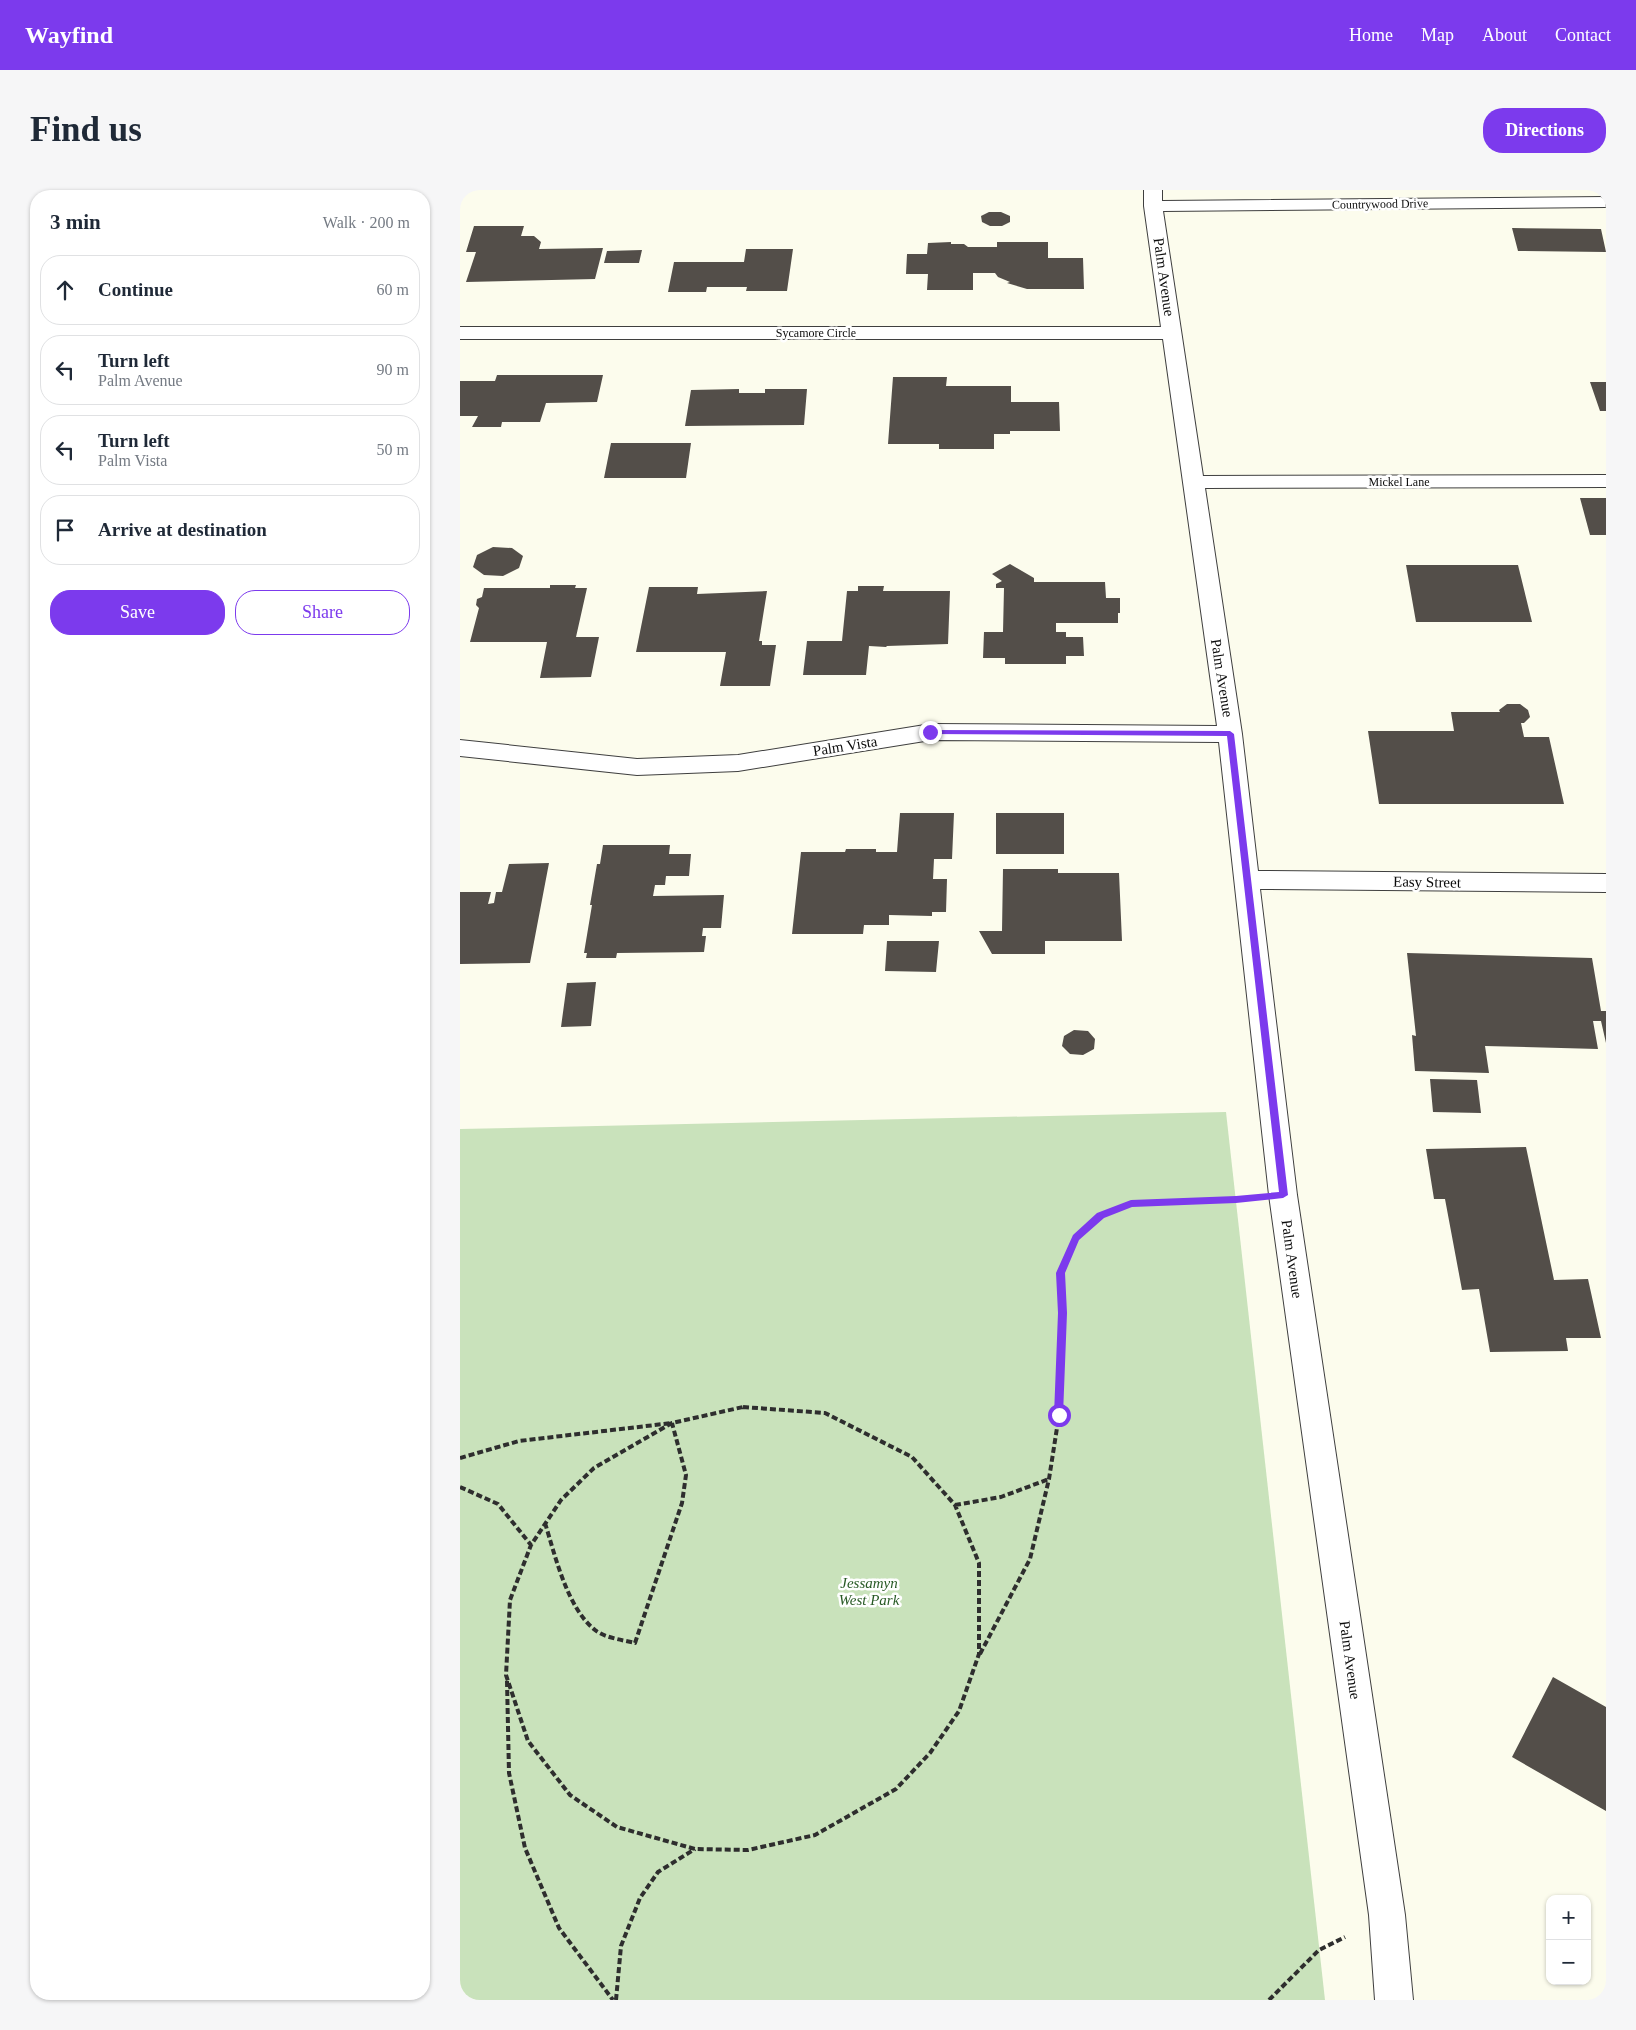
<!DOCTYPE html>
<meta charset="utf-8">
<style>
body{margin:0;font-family:"Times New Roman",serif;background:#f6f6f7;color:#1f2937}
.controls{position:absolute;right:15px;bottom:15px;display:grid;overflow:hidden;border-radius:10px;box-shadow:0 1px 4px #0004}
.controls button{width:45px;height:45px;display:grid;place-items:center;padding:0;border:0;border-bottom:1px solid #e0e1e3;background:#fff;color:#1f2937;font:25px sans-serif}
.stop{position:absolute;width:15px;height:15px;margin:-11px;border:4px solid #7c3aed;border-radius:50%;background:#fff}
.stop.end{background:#7c3aed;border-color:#fff;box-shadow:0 1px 5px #0008}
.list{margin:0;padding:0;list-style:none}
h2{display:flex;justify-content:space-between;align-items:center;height:65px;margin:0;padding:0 20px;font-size:21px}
h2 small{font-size:16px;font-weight:400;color:#747a83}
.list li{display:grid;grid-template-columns:32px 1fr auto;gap:15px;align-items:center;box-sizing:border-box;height:70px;margin:0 10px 10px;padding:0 10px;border:1px solid #e0e1e3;border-radius:20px}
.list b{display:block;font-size:19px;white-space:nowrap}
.list p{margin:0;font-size:16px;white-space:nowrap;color:#747a83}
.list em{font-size:16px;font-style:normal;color:#747a83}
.actions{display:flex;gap:10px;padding:15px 20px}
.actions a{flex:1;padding:11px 0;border:1px solid #7c3aed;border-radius:20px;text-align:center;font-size:18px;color:#7c3aed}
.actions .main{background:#7c3aed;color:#fff}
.icon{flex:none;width:28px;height:28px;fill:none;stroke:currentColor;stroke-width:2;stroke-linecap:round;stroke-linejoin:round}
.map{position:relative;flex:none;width:1146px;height:1810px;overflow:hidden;border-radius:20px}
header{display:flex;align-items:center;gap:30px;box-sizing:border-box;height:70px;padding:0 25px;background:#7c3aed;color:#fff}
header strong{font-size:24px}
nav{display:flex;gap:28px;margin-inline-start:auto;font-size:18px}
.intro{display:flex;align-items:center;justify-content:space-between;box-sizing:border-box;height:120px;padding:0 30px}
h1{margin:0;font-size:35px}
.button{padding:12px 22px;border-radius:20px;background:#7c3aed;color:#fff;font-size:18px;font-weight:700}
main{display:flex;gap:30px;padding:0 30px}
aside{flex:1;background:#fff;border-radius:20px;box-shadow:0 1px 4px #0004}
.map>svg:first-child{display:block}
.green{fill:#c9e2bb}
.building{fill:#534e49}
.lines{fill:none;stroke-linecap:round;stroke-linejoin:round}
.street-casing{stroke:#3f3f3f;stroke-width:2}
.path-far1{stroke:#2e2e2e;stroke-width:3;stroke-dasharray:4.5 2.5;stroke-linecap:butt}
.path{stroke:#2e2e2e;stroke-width:4;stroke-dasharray:6 3;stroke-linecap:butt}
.street{fill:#fff;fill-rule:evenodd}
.route{fill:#7c3aed}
.labels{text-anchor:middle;stroke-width:5;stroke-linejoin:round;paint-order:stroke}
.far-street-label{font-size:12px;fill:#0c0c0c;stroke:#fff}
.street-label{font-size:15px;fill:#0c0c0c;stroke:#fff}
.park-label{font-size:15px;font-style:italic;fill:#285a25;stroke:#fff}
</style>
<header>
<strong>Wayfind</strong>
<nav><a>Home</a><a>Map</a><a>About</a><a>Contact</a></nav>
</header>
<div class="intro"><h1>Find us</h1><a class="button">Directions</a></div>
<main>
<aside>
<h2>3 min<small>Walk · 200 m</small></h2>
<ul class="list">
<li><svg class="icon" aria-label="ahead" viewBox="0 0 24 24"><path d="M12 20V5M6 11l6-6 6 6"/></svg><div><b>Continue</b></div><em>60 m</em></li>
<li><svg class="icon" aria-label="left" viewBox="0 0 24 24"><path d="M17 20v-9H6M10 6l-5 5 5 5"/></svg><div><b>Turn left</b><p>Palm Avenue</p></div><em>90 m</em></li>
<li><svg class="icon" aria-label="left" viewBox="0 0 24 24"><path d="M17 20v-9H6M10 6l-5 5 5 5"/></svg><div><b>Turn left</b><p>Palm Vista</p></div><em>50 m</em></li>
<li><svg class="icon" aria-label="arrive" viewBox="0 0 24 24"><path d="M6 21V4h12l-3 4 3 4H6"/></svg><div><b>Arrive at destination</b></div></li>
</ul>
<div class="actions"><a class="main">Save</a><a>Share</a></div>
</aside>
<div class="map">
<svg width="1146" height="1810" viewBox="0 0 1146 1810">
<rect width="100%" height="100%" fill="#fcfced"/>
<path class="green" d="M766,922L865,1810H0V939Z"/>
<path class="building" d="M529,22H541L550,26V32L542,36H530L522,32L521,26Z
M14,36H64L61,46H74L81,52L79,59L143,58L135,89L6,92L16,62H6Z
M1052,38L1141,39L1146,62L1058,61Z
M491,52V54H504L508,57H537V52H588V68H623L624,99H567L547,93L550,92L538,87L535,83H513V100H467L468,84H446L447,64H467L468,53Z
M286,59H333L327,101H286L287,97H247L246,102H208L214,72H284Z
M182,60L179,73H144L147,61Z
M37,185H143L137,212L86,213L80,232H42L41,237H12L18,226H0V191H35Z
M433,187H487L486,196H551V212H599L600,241H550V244H534V259H479V254H428Z
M1130,192H1146V221H1140Z
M279,199V203H305V199H347L344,235L225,236L231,200Z
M151,253H231L226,288H144Z
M1120,308H1146V345H1130Z
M33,357L52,358L63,366L59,378L43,386L24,385L13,377L17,365Z
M550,374L574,388V392H645L646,408H660V423H658V433H596V442H606V447H623L624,466H606V474H545V468H523L524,442H543L544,398H536V394L542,391L532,384Z
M946,375H1058L1072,432H956Z
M90,395H116L115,398H127L116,447H139L131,487L80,488L87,452H10L19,418L16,415L17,409L22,407L24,398H90Z
M398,396H424L423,401H490L488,454L427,456L426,457L409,456L406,485H343L347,451H382L387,401H398Z
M189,397H238L237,404L307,401L299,451H302V455H316L310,496H260L266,462H176Z
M1047,514H1060L1068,520L1070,527L1064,533H1061L1064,547H1089L1104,614H919L908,541H994L991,522H1040L1039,520Z
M440,623H494L492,669H474L473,689H487L486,722H472V726L429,725V735H404L403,744H332L341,662H385L386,659H416V662H437Z
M536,623H604V664H536Z
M143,655H210L209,664H231L229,686H206L205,695H195L193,706L264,705L261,738H243L242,746H246L244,762L157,763L156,768H126L127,763H124L132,715H130L137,674H140Z
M89,673L70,773L0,774V702H31L28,714L34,713L36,702H42L49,674Z
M543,679H598V683H659L662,751H585V764H532L519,741H542Z
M427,751H479L476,782L425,781Z
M947,763L1132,768L1141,821H1146V853L1141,831H1133L1138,859L1025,856L1029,883L955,881L952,845L956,846Z
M136,792L131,836L101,837L107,793Z
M614,840L628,841L635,849L634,859L623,865L610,864L602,856L604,846Z
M970,889L1017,890L1021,923L973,922Z
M1066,957L1094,1090L1128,1089L1141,1148H1106L1108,1161L1030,1162L1019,1099L1002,1100L985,1009H974L966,959Z
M1093,1487L1146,1517V1621L1052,1567Z"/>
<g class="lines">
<defs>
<path id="street" d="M684,0H702V11L1146,7V17L703,21L743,286L1146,285V297L745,298L782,544L798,681L1146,684V702L800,699L837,1005L945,1725L953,1810H915L909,1725L809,1005L759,552L471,550L278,581L177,585L0,566V550L177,569L278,565L471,534L757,536L703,149H0V137H701L684,16Z"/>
</defs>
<use href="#street" class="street-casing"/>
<path class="path-far1" d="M613,1055L616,1048L641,1025L671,1014L784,1009"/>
<path class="path" d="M283,1217L365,1223L452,1267L495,1315L519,1373V1464L499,1521L470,1563L436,1599L355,1645L288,1660L235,1659L157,1637L110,1605L68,1551L46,1485L50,1410L71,1355L101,1310L134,1278L212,1233Z
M0,1268L59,1251L212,1233
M0,1297L38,1314L71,1355
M495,1315L541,1307L589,1289
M85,1333C95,1365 107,1418 135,1440C145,1448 163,1450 175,1453L222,1313L226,1285L212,1233
M520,1464L570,1369L589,1289L599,1225L603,1123L600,1083L614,1053
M47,1491L49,1583L65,1658L99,1738L153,1810
M156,1810L161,1756L180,1708L198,1682L235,1659
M809,1810L859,1760L885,1747"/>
<use href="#street" class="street"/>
</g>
<path class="route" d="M470,540L770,541L774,544L828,1005L823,1008L776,1013L672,1017L644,1028L619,1050L605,1083L607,1123L603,1225L599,1229L594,1225L598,1123L596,1083L613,1045L637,1023L671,1010L776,1006L819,1002L767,546L468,544V541Z"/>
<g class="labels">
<g class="far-street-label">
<text transform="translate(920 14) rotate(-1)" y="4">Countrywood Drive</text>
<text x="356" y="147">Sycamore Circle</text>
<text x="939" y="296">Mickel Lane</text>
</g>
<g class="street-label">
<text transform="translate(704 87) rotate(82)" y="5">Palm Avenue</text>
<text transform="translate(762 488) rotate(81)" y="5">Palm Avenue</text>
<text transform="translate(385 556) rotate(-9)" y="5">Palm Vista</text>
<text transform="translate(967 692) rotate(1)" y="5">Easy Street</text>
<text transform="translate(832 1069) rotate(82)" y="5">Palm Avenue</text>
<text transform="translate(890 1470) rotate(82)" y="5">Palm Avenue</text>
</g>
<g class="park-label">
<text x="409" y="1398">Jessamyn<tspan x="409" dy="17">West Park</tspan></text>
</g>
</g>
</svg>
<div class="controls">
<button>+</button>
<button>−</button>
</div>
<div class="stop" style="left:599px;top:1225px"></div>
<div class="stop end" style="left:470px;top:542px"></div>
</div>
</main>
